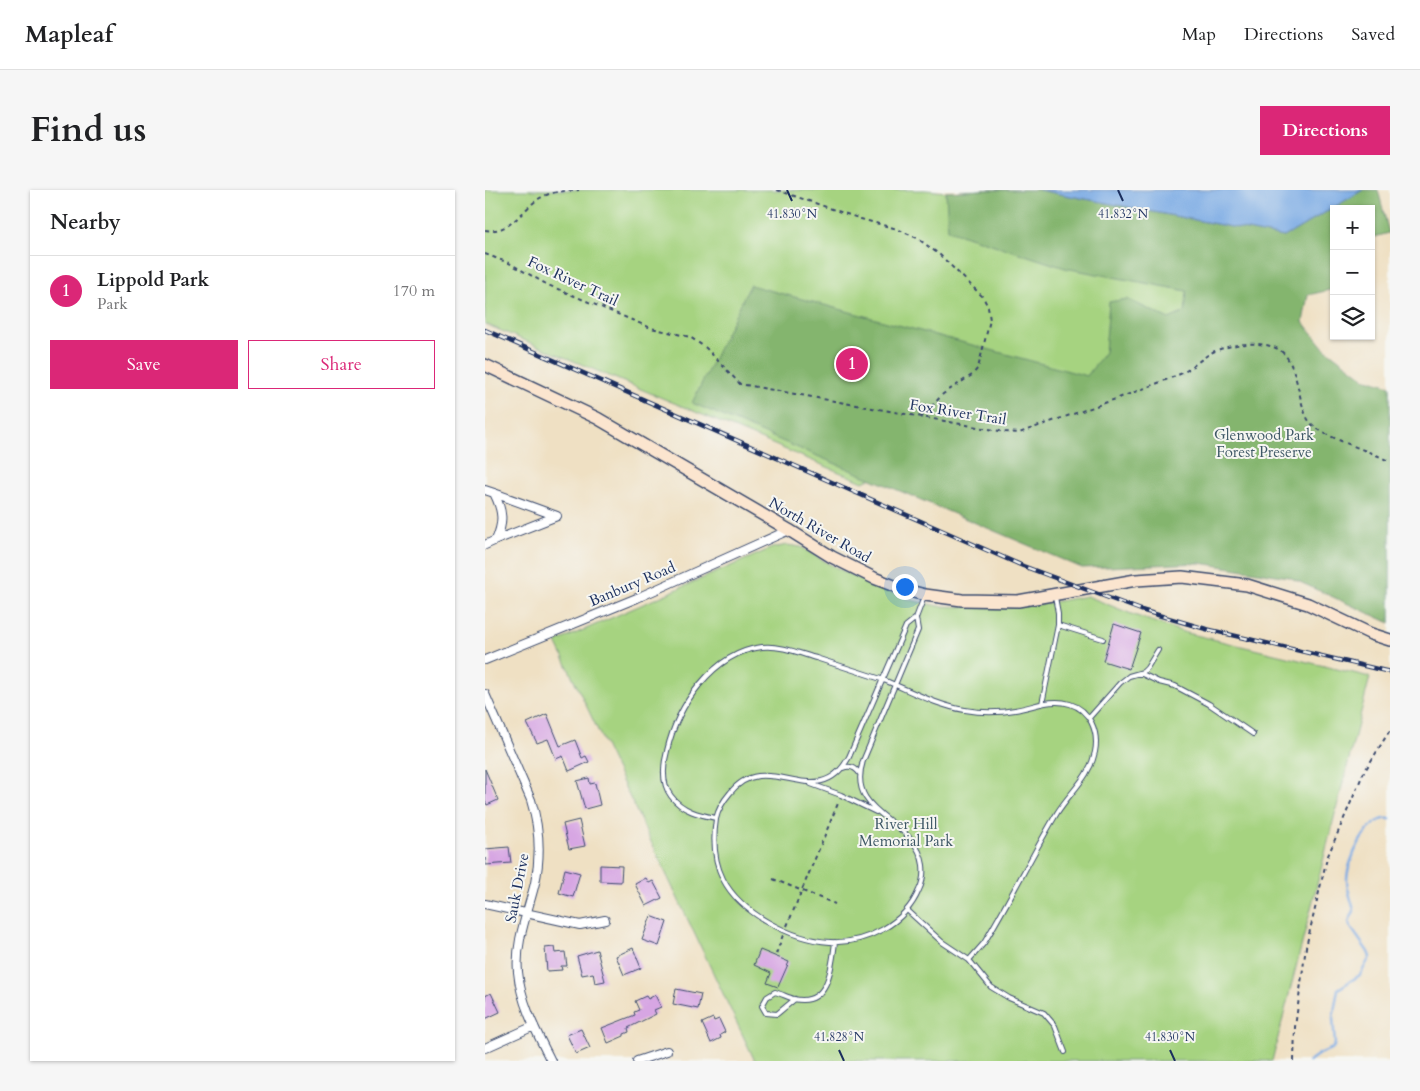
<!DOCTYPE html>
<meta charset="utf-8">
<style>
body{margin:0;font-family:Cardo,serif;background:#f6f6f6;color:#202124}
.controls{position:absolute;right:15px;top:15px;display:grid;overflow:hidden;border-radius:0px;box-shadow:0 1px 4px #0004}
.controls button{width:45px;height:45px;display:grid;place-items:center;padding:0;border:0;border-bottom:1px solid #e0e0e0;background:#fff;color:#202124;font:25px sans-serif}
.you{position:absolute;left:419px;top:396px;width:18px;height:18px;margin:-12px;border:4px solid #fff;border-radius:50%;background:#1a73e8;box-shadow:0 0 0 8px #1a73e833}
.badge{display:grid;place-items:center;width:32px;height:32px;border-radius:50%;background:#db2777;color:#fff;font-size:16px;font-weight:700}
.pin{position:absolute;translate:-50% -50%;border:2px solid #fff;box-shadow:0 1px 5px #0006}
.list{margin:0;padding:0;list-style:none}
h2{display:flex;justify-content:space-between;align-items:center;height:65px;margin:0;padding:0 20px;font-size:21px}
h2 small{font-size:16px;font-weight:400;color:#757577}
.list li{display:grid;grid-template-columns:32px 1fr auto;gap:15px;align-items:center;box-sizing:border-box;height:70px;padding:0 20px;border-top:1px solid #e0e0e0}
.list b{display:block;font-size:19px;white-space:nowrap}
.list p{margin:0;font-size:16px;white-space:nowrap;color:#757577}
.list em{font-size:16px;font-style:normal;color:#757577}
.actions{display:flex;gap:10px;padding:15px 20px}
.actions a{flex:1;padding:11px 0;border:1px solid #db2777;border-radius:0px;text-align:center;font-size:18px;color:#db2777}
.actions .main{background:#db2777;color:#fff}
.icon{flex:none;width:28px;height:28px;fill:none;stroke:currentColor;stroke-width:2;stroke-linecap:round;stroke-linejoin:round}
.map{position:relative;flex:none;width:905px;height:871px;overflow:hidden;border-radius:0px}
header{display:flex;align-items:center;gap:30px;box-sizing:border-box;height:70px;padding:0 25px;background:#fff;border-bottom:1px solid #e0e0e0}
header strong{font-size:24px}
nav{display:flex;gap:28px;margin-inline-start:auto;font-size:18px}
.intro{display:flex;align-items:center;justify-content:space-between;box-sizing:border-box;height:120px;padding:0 30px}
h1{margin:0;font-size:35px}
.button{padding:12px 22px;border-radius:0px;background:#db2777;color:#fff;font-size:18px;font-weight:700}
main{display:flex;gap:30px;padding:0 30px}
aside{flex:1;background:#fff;border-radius:0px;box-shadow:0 1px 4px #0004}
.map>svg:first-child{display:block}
.green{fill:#a6d380;stroke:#60816f}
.forest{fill:#84b56e;stroke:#507266}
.water{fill:#7aaae4;stroke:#4a6ca1}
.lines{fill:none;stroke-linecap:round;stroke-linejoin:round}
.stream{stroke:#7aaae4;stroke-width:2.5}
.building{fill:#d7a6e3}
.service-casing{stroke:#3b4a6d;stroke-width:6}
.minor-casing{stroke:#3b4a6d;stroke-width:10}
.secondary-casing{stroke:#3b4a6d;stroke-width:14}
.path{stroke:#3b4a6d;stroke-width:2;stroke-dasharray:4 4;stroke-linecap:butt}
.service{stroke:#fff;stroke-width:4}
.minor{stroke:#fff;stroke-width:8}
.secondary{stroke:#fbe5cf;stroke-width:11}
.rail-casing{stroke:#1b2f5e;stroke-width:4.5}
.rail{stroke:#f6f6f2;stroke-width:2.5;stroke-dasharray:8;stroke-linecap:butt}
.ticks{fill:none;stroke:#1b2f5e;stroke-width:2}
.labels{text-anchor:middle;stroke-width:4;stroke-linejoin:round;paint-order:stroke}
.street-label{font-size:15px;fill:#1b2f5e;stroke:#f6f6f2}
.park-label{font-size:15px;fill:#3e5866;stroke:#f6f6f2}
.ticks-label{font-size:12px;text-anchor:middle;fill:#1b2f5e;stroke:#f6f6f2;stroke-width:4;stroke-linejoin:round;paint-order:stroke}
</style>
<header>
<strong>Mapleaf</strong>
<nav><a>Map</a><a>Directions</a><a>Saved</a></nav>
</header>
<div class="intro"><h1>Find us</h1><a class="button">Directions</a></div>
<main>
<aside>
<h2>Nearby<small></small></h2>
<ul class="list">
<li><span class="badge">1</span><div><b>Lippold Park</b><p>Park</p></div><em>170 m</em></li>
</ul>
<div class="actions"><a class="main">Save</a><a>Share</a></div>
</aside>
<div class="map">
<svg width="905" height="871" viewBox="0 0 905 871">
<rect width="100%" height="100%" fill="#f6f6f2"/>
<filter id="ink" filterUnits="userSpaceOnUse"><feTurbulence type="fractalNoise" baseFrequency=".02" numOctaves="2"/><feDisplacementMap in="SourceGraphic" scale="10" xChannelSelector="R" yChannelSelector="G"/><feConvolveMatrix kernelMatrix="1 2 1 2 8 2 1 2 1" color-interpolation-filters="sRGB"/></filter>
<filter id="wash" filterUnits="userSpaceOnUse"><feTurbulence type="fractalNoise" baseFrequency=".0096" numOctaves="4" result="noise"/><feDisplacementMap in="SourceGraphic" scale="20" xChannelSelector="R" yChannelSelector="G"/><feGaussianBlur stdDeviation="1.12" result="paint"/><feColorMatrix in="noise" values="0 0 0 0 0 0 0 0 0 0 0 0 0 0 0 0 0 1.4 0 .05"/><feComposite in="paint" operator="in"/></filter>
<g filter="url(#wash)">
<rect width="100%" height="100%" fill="#efe0c3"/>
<path class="green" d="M0,0H440L461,2L499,0H554L819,94L378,292L0,134Z
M302,355L316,357L346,375L383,393L425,410L453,416L519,418L557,414L602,406L649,425L698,442L885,487L787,871H270L71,452L287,358Z"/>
<path class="forest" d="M499,0H554L799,47L878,0H893L904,43L886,48V19H849V99L823,105L818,132L838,157L879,188L905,196V433L804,387L715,373L597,378L207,213L265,95L602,186L620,162L624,112L642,109L684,129L700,122L702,101L580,78L463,40L461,2Z"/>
<path class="water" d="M554,0H878L799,47Z"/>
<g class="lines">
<path class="stream" d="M824,871L834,864L848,858L850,854L848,828L853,799L875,785L885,767L883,762L865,736L864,731L869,721C867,711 862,700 862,690C862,672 882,625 905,629"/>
</g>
<g id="blocks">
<path class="building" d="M629,434L656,443L644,479L618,471Z
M62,524L75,556L90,550L97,568L101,566L104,572L84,581L78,566L71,569L63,549L52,553L42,533Z
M0,579L13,610L2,615L0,611Z
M104,588L105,594L110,593L115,615L100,619L92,591Z
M94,630L100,656L84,659L78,634Z
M24,657L26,673L1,675L0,659Z
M115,675L137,676L136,692L115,691Z
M80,679L95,683L88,707L74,703Z
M161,688L164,693L168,691L177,708L161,716L150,694Z
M166,726L182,732L174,756L157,750Z
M69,757L70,763L80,762L82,776H76L77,780L62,781L60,758Z
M148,758L156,778L139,785L131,766Z
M112,760L120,791L110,793L108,783L97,785L92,766Z
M275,760L304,772L293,797L282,793L286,783L269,775Z
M191,799L216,804L213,819L188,814Z
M6,803L15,822L0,829V806Z
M170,805L176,817L169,820L171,824L143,838L144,842L139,844V846L123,853L117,838L150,825L149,822L154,820L150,811L161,806L163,809Z
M228,828L229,831L234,829L240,842L235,845L236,848L226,853L217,833Z
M96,839L105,858L91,864L82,845Z"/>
</g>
</g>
<g filter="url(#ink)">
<use href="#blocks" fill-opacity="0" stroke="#3b4a6d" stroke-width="1"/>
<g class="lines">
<defs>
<path id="service" d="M431,428L421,436L364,567C332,626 282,556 245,603C239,610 233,620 231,629C228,649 229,671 238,689C255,723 307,750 345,752C380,754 420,734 434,700C438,692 439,684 438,675C431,627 360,627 378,571L433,440L431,428L439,407
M573,435L618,449
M655,483L674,492L690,496L724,514L768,544
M557,514L573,435V423L570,407
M604,528L635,493L644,486L658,482L662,478L673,460
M358,578C365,575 371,578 375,584
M326,594L356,605L391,622
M231,628C215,625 197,621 186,606C177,594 178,576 182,561C192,517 227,463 277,457C295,455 314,463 331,468C352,475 374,482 396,489C424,500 450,515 480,520C496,523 514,523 530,520C549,517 566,508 585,514C605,520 614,542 610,562C605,587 585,602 572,623C547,665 525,710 499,753L484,770
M422,720L457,752L484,770L506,797L524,808L559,823L570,836L580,862
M310,809L292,824L281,823L277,816L282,807L290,802C296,804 303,807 309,809C344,817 347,776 350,752"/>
<path id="minor" d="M0,300L9,303C18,321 19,332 11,350L0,355
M9,303L72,326L11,350
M0,470L152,408L304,340
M0,504L46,610C54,636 56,666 50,693C43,722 30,752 33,782C36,814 52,843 66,871
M0,714L95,735L120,730
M0,858L49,836
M152,871L182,861"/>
<path id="secondary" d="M0,175L112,228L304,340L347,367L389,388L417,399L440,405L477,410L533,411L651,390L697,387L762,395L823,414L886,444L905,450"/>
</defs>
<use href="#service" class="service-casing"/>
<use href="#minor" class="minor-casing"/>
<use href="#secondary" class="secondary-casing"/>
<path class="path" d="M292,0L376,29L412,39L432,48L455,65L498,107L503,117L505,130L493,178L487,185L458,204L436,228
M0,40C26,44 36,20 55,8C66,1 82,1 94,0
M0,64L24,73L63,95L166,138L205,147L221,158L255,194L520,242L534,243C587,224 643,206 695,184C707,179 717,167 730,161C747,154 776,150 793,159C814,171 812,213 824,231C836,248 886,260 905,272
M288,689L350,714
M302,736L354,611
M291,764L298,745
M809,871L810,837L821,757L842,668L878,584L905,540"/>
<use href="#service" class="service"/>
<use href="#minor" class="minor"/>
<use href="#secondary" class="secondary"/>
<defs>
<path id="rail" d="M0,140L538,376L656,420L721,439L905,482"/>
</defs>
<use href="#rail" class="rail-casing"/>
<use href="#rail" class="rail"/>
</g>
</g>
<path class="ticks" d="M302,0L307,11M633,0L638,11M354,860L359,871M685,860L690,871"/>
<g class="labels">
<g class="street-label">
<text transform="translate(88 91) rotate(25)" y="5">Fox River Trail</text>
<text transform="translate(473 222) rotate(9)" y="5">Fox River Trail</text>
<text transform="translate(335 340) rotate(30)" y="5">North River Road</text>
<text transform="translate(147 394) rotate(-23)" y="5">Banbury Road</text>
<text transform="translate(32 698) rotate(-79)" y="5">Sauk Drive</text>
</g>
<g class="park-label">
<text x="779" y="250">Glenwood Park<tspan x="779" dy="17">Forest Preserve</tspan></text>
<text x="421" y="639">River Hill<tspan x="421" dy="17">Memorial Park</tspan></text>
</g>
</g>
<g class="ticks-label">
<text x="307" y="28">41.830°N</text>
<text x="638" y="28">41.832°N</text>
<text x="354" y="851">41.828°N</text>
<text x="685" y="851">41.830°N</text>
</g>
</svg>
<div class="controls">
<button>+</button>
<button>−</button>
<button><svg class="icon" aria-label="layers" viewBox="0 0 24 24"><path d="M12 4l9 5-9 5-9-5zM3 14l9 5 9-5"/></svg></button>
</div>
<div class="you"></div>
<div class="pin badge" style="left:367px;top:174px">1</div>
</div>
</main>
